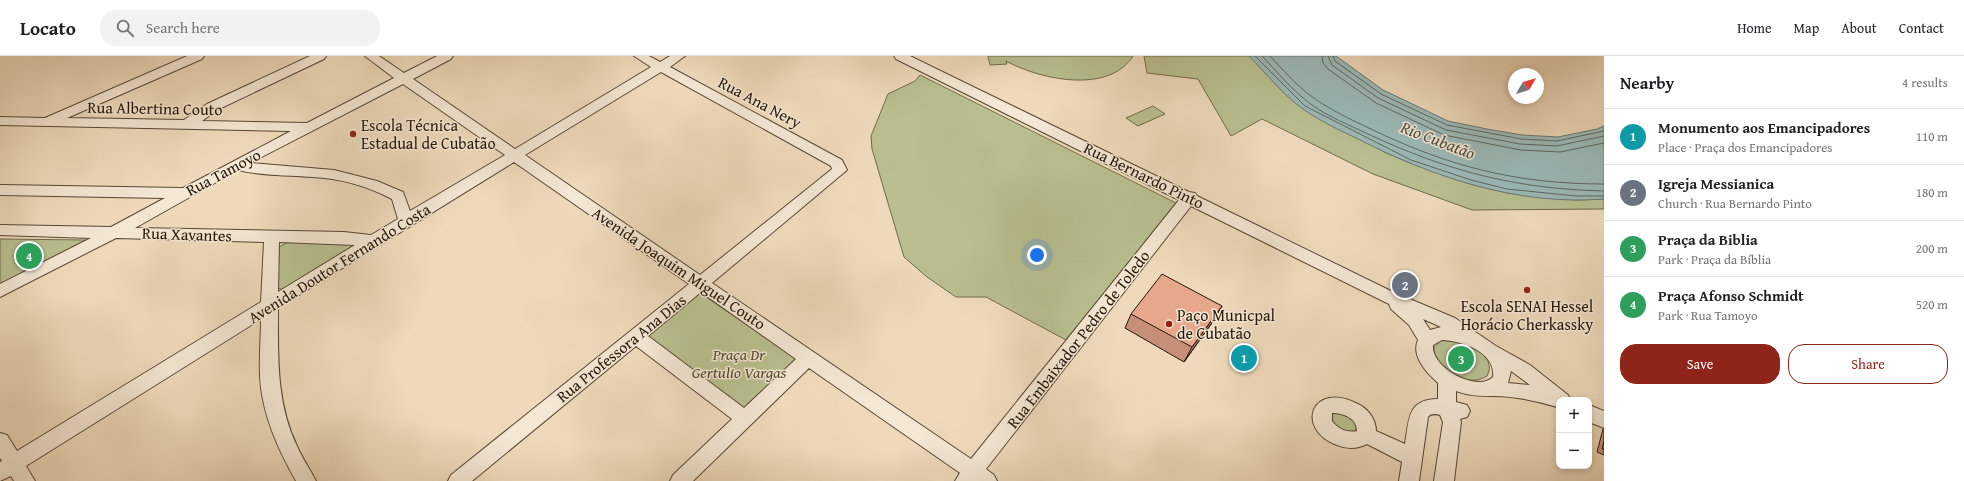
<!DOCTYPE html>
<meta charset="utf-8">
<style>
body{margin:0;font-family:"Gentium Book Plus",serif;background:#f2f2f2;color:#202124}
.controls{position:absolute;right:12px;bottom:12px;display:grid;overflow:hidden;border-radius:8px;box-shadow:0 2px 6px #0003}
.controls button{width:36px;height:36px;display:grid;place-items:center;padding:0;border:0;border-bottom:1px solid #e0e0e0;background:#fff;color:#202124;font:20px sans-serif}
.compass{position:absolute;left:1508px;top:12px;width:36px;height:36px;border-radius:50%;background:#fff;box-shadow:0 2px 6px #0003;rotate:52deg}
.you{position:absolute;left:1037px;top:199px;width:14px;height:14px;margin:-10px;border:3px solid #fff;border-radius:50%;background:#1a73e8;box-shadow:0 0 0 6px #1a73e833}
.badge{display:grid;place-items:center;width:26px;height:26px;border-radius:50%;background:#8f2418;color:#fff;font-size:13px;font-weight:700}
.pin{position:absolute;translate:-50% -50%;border:2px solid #fff;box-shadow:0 1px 4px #0006}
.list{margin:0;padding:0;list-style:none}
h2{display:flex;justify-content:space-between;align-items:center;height:52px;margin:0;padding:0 16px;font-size:17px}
h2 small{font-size:13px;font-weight:400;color:#757577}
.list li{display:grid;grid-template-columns:26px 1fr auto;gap:12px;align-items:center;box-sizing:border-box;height:56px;padding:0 16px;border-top:1px solid #e0e0e0}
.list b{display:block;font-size:15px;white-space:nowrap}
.list p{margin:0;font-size:13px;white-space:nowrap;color:#757577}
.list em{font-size:13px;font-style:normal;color:#757577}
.actions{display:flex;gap:8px;padding:12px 16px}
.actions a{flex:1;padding:9px 0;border:1px solid #8f2418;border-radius:16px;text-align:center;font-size:14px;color:#8f2418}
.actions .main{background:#8f2418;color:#fff}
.icon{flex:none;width:22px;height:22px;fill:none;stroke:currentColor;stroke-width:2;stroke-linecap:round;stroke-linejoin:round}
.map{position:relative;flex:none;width:1604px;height:425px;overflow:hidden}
header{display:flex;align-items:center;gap:24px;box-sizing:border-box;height:56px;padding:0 20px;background:#fff;border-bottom:1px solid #e0e0e0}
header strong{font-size:19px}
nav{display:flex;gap:22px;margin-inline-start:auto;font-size:14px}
.search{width:280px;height:36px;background:#f2f2f2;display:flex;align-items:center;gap:10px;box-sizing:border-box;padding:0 14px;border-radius:16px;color:#757577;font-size:15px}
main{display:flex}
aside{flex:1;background:#fff}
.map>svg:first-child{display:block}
.green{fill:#b9bf90;stroke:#6f6b4c}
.water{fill:#9bb9b7;stroke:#6c7871}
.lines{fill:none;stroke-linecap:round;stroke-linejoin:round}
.shore{stroke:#606860;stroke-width:1}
.minor-casing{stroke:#574835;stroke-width:2}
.minor{fill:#f4e7d3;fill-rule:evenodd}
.wall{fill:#c69078;stroke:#251708}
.shaded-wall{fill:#a17562;stroke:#251708}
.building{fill:#e6a78c;stroke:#251708}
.poi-dot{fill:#8f2418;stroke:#f4e7d3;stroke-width:1.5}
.labels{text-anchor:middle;stroke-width:3;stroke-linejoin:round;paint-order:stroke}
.street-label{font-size:16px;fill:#251708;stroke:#f4e7d3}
.poi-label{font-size:16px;fill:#251708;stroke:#f4e7d3;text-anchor:start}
.park-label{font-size:16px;font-style:italic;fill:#514931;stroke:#f4e7d3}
.water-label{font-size:17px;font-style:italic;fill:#4e5045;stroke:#f4e7d3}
</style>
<header>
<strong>Locato</strong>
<div class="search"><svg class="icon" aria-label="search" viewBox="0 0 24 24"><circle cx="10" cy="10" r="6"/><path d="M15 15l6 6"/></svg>Search here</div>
<nav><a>Home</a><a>Map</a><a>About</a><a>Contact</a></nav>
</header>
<main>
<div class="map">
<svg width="1604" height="425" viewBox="0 0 1604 425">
<rect width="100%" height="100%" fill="#eedabb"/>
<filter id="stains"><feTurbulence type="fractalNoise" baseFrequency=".005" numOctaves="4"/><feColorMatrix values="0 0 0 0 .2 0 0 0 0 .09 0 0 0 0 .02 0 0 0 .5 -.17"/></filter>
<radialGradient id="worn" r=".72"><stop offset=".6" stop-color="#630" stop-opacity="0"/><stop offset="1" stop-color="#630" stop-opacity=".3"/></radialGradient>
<path class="green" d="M988,0H1133C1108,39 1039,23 1006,5L1007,8L990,9Z
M1144,0H1251L1384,96L1410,107L1470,128L1507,137L1576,144L1604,143V153L1472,154L1373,118L1262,63L1231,80L1198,23L1147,17Z
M920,19L1176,147L1066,284L986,241H956L927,221L904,201L872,93L871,80L888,38L915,25Z
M1153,50L1165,58L1138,70L1126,62Z
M0,183L85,184L81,187L0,230Z
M288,186L352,188L353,190L284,233H280L278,231L279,191Z
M700,237L797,303L742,354L645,281Z
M1449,283C1463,286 1499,299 1487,320C1469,333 1432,314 1434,291L1442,284Z
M1335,356L1351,360L1357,370L1355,375L1348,376L1335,370L1331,360Z"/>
<path class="water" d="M1249,0H1336L1383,34L1448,65L1487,73L1522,79L1558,81L1597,73L1604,70V143C1518,150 1432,121 1356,82C1339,74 1320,65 1303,53C1284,40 1266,17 1249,0Z"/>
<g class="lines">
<path class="shore" d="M1255,0L1305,50L1411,104L1471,124L1507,133L1576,140H1604
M1262,0C1278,17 1293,35 1312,49C1329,61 1349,69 1368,78C1447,115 1516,133 1604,135
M1270,0C1283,14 1296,29 1311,40C1330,54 1352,64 1373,74C1450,111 1518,128 1604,128
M1322,0L1323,7L1328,13L1376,47L1444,79L1521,94L1560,96L1604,87
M1328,0L1332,9L1378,42L1446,74L1520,88L1557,90L1604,80
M1333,0L1335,5L1381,38L1447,69L1521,83L1557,85L1604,75"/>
<defs>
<path id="minor" d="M187,0H204L202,3L67,62L184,64L207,48L310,0H326L324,3L217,54L202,65L307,67L394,22L365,0H379L404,17L437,0H453L451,3L413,23L515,93L651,11L634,0H649L660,6L670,0H685L670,11L842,104L847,114L712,227L971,403L1179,144L896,3L894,0H910L1189,136L1195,137L1197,140L1393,236L1455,262L1496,290L1530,309L1568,339L1571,344H1559V351H1557C1537,345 1514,340 1493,340C1478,340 1471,340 1456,335V346L1467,349L1470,355L1467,361L1460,363L1461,366L1454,425H1434L1443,366L1440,359C1436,358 1431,357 1428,361L1419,425H1399L1402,406L1367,388C1357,393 1347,393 1337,389C1294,373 1312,324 1358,348C1368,353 1376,363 1376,375L1405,388C1409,364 1407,343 1438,343V327C1426,316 1411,300 1418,284L1409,269L1391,253L1389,248L1191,150L986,413L994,419L997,425H955L960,417L809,312L693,425H670L673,419L732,363L636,290L472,425H448L451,419L689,228L514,106L278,252C278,300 276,346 297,390C302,402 310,413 316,425H296C278,393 262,358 260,321C259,302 261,282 261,263L26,410L35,425H14L11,420L0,425V406L2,405L0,402V377L7,379L17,395L261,246L264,186L116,182L0,241V228L91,182L0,179V169L111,171L165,142L0,139V129L183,132L291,75L0,69V61L45,62ZM661,16L831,110L832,113L700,219L525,99ZM403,28L505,99L410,155L403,136L377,125L334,114L250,107ZM238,114C262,120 287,119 312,121C339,122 367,130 392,143L398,163L371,179L344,176L135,172ZM279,186L355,189L278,236ZM701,236L796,303L744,352L648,280ZM1423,263L1441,271L1430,274ZM1442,284C1462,285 1496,296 1493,321C1477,337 1430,311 1433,289ZM1511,315L1530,329L1508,327ZM1332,357C1343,357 1357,362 1357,375C1347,377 1338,373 1332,365Z
M1589,349L1604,355V372L1589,366Z"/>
</defs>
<use href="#minor" class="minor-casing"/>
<use href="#minor" class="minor"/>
</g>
<path class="wall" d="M1131,258L1214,264L1184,306L1125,272Z
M1604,372V399L1597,396L1603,373Z"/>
<path class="shaded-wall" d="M1222,250L1214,264L1184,306L1192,291Z"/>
<path class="building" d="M1162,218L1222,250L1192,291L1131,258Z
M1604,385V393H1602Z"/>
<g class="poi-dot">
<circle cx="353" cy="78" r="4"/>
<circle cx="1527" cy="234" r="4"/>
<circle cx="1169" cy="268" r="4"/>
</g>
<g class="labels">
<g class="street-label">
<text transform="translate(760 46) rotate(28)" y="6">Rua Ana Nery</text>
<text transform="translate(155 52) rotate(1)" y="6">Rua Albertina Couto</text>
<text transform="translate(223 116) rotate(-28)" y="6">Rua Tamoyo</text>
<text transform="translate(1144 119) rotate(26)" y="6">Rua Bernardo Pinto</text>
<text transform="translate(187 178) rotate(2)" y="6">Rua Xavantes</text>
<text transform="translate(339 207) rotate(-32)" y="6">Avenida Doutor Fernando Costa</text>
<text transform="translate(679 212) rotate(34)" y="6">Avenida Joaquim Miguel Couto</text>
<text transform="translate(1078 283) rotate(-52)" y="6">Rua Embaixador Pedro de Toledo</text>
<text transform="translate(621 292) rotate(-39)" y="6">Rua Professora Ana Dias</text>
</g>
<g class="poi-label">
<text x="361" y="75">Escola Técnica<tspan x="361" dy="18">Estadual de Cubatão</tspan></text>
<text x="1527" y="256" text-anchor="middle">Escola SENAI Hessel<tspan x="1527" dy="18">Horácio Cherkassky</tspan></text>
<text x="1177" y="265">Paço Municpal<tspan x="1177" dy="18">de Cubatão</tspan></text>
</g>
<g class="park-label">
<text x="739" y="304">Praça Dr<tspan x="739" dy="18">Gertulio Vargas</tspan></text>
</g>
<g class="water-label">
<text transform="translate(1438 84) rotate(21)" y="6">Rio Cubatão</text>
</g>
</g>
<rect width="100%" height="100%" filter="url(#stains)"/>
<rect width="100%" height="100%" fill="url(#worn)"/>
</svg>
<div class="controls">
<button>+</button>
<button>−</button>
</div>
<svg class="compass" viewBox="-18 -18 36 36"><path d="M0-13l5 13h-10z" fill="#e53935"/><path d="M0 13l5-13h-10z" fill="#757577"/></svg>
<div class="you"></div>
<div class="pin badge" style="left:1244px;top:302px;background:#0f9aa8">1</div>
<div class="pin badge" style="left:1405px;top:229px;background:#6b7280">2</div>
<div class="pin badge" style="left:1461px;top:303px;background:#2e9e5b">3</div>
<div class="pin badge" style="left:29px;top:200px;background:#2e9e5b">4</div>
</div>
<aside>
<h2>Nearby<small>4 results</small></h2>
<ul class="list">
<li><span class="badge" style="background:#0f9aa8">1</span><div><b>Monumento aos Emancipadores</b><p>Place · Praça dos Emancipadores</p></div><em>110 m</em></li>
<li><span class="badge" style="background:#6b7280">2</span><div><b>Igreja Messianica</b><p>Church · Rua Bernardo Pinto</p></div><em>180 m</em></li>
<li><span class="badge" style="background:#2e9e5b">3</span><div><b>Praça da Biblia</b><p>Park · Praça da Bíblia</p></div><em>200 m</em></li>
<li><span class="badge" style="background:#2e9e5b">4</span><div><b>Praça Afonso Schmidt</b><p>Park · Rua Tamoyo</p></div><em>520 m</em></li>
</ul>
<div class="actions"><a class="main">Save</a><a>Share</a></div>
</aside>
</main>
